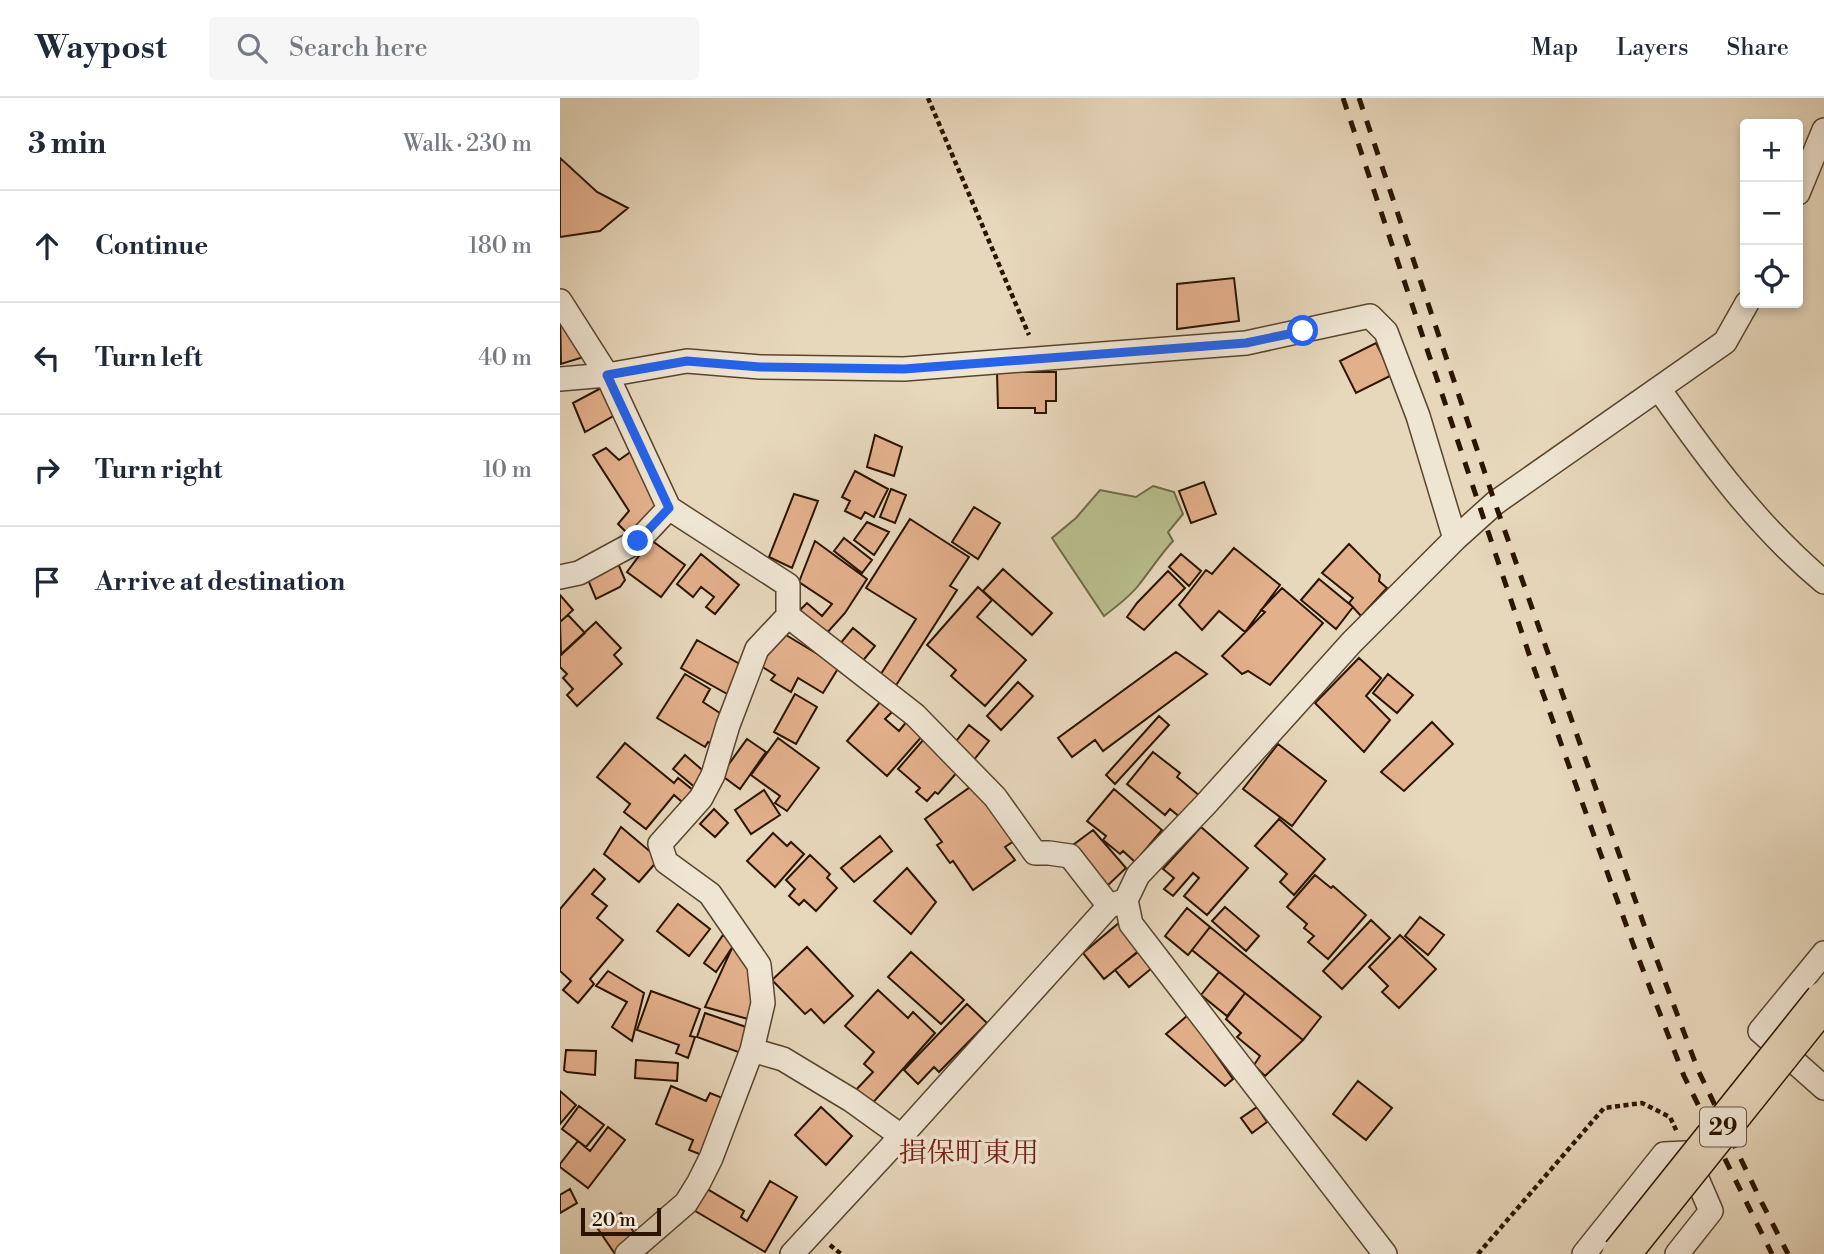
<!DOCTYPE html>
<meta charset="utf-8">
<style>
body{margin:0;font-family:"Libre Bodoni","Noto Serif JP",serif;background:#f6f6f7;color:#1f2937}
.controls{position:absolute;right:21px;top:21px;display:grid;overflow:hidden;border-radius:7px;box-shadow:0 4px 10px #0003}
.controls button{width:63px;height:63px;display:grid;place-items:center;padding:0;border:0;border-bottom:2px solid #e0e1e3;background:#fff;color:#1f2937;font:35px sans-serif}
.scale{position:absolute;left:21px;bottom:18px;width:80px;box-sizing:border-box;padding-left:7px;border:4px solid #2b1400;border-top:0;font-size:19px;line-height:24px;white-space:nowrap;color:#2b1400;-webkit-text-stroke:5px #efe5d3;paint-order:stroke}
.stop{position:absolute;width:21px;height:21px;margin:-16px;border:5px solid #2563eb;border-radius:50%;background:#fff}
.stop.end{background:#2563eb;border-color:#fff;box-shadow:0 2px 7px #0008}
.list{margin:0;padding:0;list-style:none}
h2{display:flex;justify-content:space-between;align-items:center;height:91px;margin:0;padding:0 28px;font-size:30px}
h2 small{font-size:23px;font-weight:400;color:#747a83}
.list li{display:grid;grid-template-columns:46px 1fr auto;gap:21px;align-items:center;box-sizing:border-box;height:112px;padding:0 28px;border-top:2px solid #e0e1e3}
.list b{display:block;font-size:26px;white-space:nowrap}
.list em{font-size:23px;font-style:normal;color:#747a83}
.icon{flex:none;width:38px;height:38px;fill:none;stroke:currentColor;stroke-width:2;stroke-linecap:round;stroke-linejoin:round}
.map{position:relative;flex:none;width:1264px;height:1156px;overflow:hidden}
header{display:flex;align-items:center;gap:42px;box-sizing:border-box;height:98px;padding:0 35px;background:#fff;border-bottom:2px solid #e0e1e3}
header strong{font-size:33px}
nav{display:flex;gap:38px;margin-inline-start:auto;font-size:24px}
.search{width:490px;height:63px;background:#f6f6f7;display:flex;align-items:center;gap:18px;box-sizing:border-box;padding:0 24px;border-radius:7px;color:#747a83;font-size:26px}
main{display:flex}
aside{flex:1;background:#fff}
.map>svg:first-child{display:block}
.green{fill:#b8be8e;stroke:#726947;stroke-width:2}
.building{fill:#e3b08c;stroke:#2b1400;stroke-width:2}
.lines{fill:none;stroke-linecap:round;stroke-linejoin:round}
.street-casing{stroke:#5a452f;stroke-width:26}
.path{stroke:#2b1400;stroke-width:4.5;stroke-dasharray:5 3.5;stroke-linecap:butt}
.street{stroke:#efe5d3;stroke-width:23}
.rail{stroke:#2b1400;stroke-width:5;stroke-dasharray:12 12;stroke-linecap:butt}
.primary-bridge-casing{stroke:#2b1400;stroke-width:40;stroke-linecap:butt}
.primary-bridge{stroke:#e7d7bb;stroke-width:37}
.route{stroke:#2563eb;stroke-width:9}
.labels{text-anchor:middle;stroke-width:7;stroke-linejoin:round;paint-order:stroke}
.shield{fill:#efe5d3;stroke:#66533f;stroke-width:2}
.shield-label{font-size:23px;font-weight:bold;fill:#2b1400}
.quarter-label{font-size:28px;fill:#7a1f14;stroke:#efe5d3}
</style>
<header>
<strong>Waypost</strong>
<div class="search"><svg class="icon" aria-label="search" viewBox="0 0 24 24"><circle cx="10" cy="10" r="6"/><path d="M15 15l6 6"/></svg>Search here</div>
<nav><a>Map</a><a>Layers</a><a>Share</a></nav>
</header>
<main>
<aside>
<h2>3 min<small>Walk · 230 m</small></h2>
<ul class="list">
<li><svg class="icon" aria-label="ahead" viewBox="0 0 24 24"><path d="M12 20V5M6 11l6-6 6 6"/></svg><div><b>Continue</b></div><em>180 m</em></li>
<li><svg class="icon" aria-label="left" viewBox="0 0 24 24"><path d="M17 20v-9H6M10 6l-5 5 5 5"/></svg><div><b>Turn left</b></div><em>40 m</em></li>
<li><svg class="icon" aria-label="right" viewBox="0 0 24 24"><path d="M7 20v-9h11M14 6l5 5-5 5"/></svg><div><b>Turn right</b></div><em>10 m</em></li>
<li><svg class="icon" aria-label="arrive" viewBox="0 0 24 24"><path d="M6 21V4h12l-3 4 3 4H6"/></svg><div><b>Arrive at destination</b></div></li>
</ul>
</aside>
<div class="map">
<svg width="1264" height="1156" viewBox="0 0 1264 1156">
<rect width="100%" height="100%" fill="#e7d7bb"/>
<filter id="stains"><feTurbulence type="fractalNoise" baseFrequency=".00286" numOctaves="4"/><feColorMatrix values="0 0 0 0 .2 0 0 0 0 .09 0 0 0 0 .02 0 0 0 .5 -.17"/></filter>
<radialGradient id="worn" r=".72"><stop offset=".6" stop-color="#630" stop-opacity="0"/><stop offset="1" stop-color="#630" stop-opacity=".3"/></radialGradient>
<path class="green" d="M593,388L614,394L623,416L608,434L613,443C600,457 590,473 578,488C568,500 556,509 544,518L492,440L516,420L540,392L576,399Z"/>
<path class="building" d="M0,60L37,94L68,110L40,133L0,139Z
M674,180L679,223L617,231V186Z
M0,213L27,258L1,266Z
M816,245L832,277L796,295L780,263Z
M437,274H496V303H486V315H475V310H438Z
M43,289L55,317L25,334L13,305Z
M315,337L342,349L334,378L307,369Z
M46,350L59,362L72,353L103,408L72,440L58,426L69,413L33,357Z
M295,373L328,391L314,419L305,414L301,421L285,413L290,403L282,399Z
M644,384L656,416L631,425L619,393Z
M331,391L346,397L335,425L320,419Z
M234,396L258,403L232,470L209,459Z
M414,409L440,425L418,461L392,444Z
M350,421L409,459L390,488L397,492L335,589L319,579L356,521L306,490Z
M307,424L329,434L314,457L294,442Z
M284,440L312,462L302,475L274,453Z
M91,442L125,467L101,499L67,474Z
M255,443L307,481L285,515L265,537L238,514L247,505L262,518L272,506L239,484Z
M789,446L820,477L819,483L827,490L801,518L789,505L793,500L762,475Z
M674,450L720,487L685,534L659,513L642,532L619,507L646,472L652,476Z
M141,456L179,487L155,516L146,509L154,499L141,489L133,499L117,486Z
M621,456L641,473L629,488L609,469Z
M57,463L65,482L60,489L36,501L26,477Z
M443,471L492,515L472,537L423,493Z
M608,473L625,490L584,532L567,519L577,505Z
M759,481L793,509L776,531L741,502Z
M418,489L432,502L417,519L466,562L425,608L391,578L396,572L367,547Z
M722,490L763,525L710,587L688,573L682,576L662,558L705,514L701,512Z
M0,497L13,512L0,524Z
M8,517L25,535L1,557L0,524Z
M36,524L61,550L54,557L62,566L17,608L7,597L13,591L3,580L7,576L0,569V557Z
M293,530L315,548L301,565L279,547Z
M221,534L279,569L263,595L238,580L231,594L211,582L215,577L201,568Z
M137,542L185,569L169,597L121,570Z
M616,554L647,576L543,653L535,642L512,659L498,640Z
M799,560L821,580L806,598L830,622L804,654L755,605Z
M125,576L150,591L143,604L166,619L150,645L148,644L145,649L97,620Z
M828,576L853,597L837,615L813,595Z
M458,584L473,598L441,632L427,618Z
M235,596L257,609L236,646L214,634Z
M321,603L333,613L325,621L339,633L348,622L364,636L327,678L287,643Z
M599,618L609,627L555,686L546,677Z
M872,624L893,646L844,693L821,674Z
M409,627L429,643L413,663L393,647Z
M218,640L259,670L227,713L215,705L220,698L191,677Z
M187,641L206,654L180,691L161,677Z
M364,641L400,671L378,696L375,694L367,703L356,694L360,690L338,671Z
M65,645L114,685L118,680L139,697L129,710L114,697L86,731L64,714L70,706L37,679Z
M718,646L766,683L732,728L683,691Z
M593,654L620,675L617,679L640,698L621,720L610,711L605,717L567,686Z
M125,657L148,677L137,691L113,671Z
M416,685L457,741L445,749L455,762L413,792L393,763L390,765L377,747L382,744L365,721Z
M554,691L602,732L575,764L563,753L560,756L543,742L546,738L527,723Z
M204,692L220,717L191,736L175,712Z
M154,711L168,725L155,739L140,726Z
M719,721L765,761L734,797L720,784L727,776L695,748Z
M61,729L99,761L79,784L44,756Z
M641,729L688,770L647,817L624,798L639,780L633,775L613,798L604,791L614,780L603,771Z
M533,732L566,770L546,789L513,747Z
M213,735L227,748L231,744L244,756L215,789L187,763Z
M320,738L332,753L294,784L281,770Z
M250,757L270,776L267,780L277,790L256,813L244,802L239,807L229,798L235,791L226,782Z
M347,770L376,804L351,836L314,803Z
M34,771L45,781L32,796L47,808L37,820L63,842L30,881L34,886L18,905L3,892L11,883L0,873V811Z
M755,777L771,790L773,788L806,817L768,861L748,844L754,838L744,830L747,826L727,809Z
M118,806L150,831L129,858L97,833Z
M665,809L699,838L686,853L652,823Z
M627,810L650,829L628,857L605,838Z
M860,819L884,837L868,857L845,838Z
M811,822L830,840L782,891L763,873Z
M560,824L582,850L544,881L523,855Z
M650,829L761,919L743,942L632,852Z
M163,837L175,845L156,874L144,865Z
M840,837L876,871L839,910L822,894L828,888L809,869Z
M247,849L293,898L264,925L251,911L245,916L212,882Z
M172,850L189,857L200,892L188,921L145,909Z
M351,854L404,902L381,926L328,879Z
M578,854L592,870L569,889L555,872Z
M48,873L84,895L72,943L52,929L67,904L36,888Z
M659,874L685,895L667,918L641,897Z
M318,892L348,920L353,914L375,935L309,1009L293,995L313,974L304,966L314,954L285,928Z
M91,893L140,911L130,938L135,939L128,960L116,955L119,947L77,932Z
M685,895L743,942L705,978L694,967L700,958L677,939L681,935L666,921Z
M407,906L427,925L379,974L374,969L358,986L344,972Z
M145,915L189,930L181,955L137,939Z
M628,917L673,981L665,988L606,936Z
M6,952L36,953L35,977L7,974L4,972Z
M76,962L118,965L117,983L75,980Z
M798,983L832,1010L806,1042L773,1016Z
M111,988L146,1003L150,995L170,1003L147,1059L129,1052L133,1042L96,1026Z
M0,993L16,1007L0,1026Z
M19,1008L44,1027L26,1049L2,1031Z
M261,1009L292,1038L266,1067L235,1037Z
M697,1009L707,1024L692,1035L681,1020Z
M48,1029L65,1042L28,1090L0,1069V1066L18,1043L30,1053Z
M210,1083L237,1099L205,1154L130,1110L142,1088L184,1113L181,1119L187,1123Z
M10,1091L17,1105L0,1115V1097Z
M61,1115L79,1142L59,1156H55L38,1131Z"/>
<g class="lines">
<defs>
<path id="street" d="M1238,95L1264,32
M0,203L47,277L109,410L228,487V518L355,617L435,699L475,755H489L510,758L549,808
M0,281L47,277L127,263L200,269L344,271L686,245L810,218L826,234L858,318L895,441
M1099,291C1148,361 1198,429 1264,484
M0,479L19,475L78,443L109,410
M1264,855L1200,933L1264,990
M192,952L223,961L291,1002L341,1038
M67,1156L126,1105L139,1084L151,1060L192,952L203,905L199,867L150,796L106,764L100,746L141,700L153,677L168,627L197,551L228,518
M232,1156L345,1034L549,808L564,803
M825,1156L571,826L566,802L578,777L645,707L792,544L895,441L935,405L1165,244L1187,205
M1024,1156L1104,1056L1126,1055L1151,1113L1117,1156"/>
</defs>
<use href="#street" class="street-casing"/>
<path class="path" d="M368,0L469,237
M270,1147L281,1156
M918,1156L1044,1010L1082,1005L1110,1019L1117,1034"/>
<use href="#street" class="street"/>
<path class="rail" d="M783,0L971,562L1073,846L1124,978L1212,1156
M799,0L935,405L1089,841L1138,972L1201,1103L1228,1156"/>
<defs>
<path id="primary-bridge" d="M1061,1156L1264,902"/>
</defs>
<use href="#primary-bridge" class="primary-bridge-casing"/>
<use href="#primary-bridge" class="primary-bridge"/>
</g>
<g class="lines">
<path class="route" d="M78,443L109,410L47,277L127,263L200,269L344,271L686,245L743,233"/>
</g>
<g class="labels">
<rect class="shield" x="1140" y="1009.5" width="46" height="39" rx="5"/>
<g class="shield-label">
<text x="1163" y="1037">29</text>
</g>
<g class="quarter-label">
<text x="409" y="1064">揖保町東用</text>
</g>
</g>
<rect width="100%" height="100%" filter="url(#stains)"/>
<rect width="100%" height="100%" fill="url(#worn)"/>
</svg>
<div class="controls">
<button>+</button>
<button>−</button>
<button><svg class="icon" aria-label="locate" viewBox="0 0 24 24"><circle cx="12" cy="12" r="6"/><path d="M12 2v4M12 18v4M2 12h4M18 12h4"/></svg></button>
</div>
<div class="scale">20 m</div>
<div class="stop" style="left:743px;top:233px"></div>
<div class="stop end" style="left:78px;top:443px"></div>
</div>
</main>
